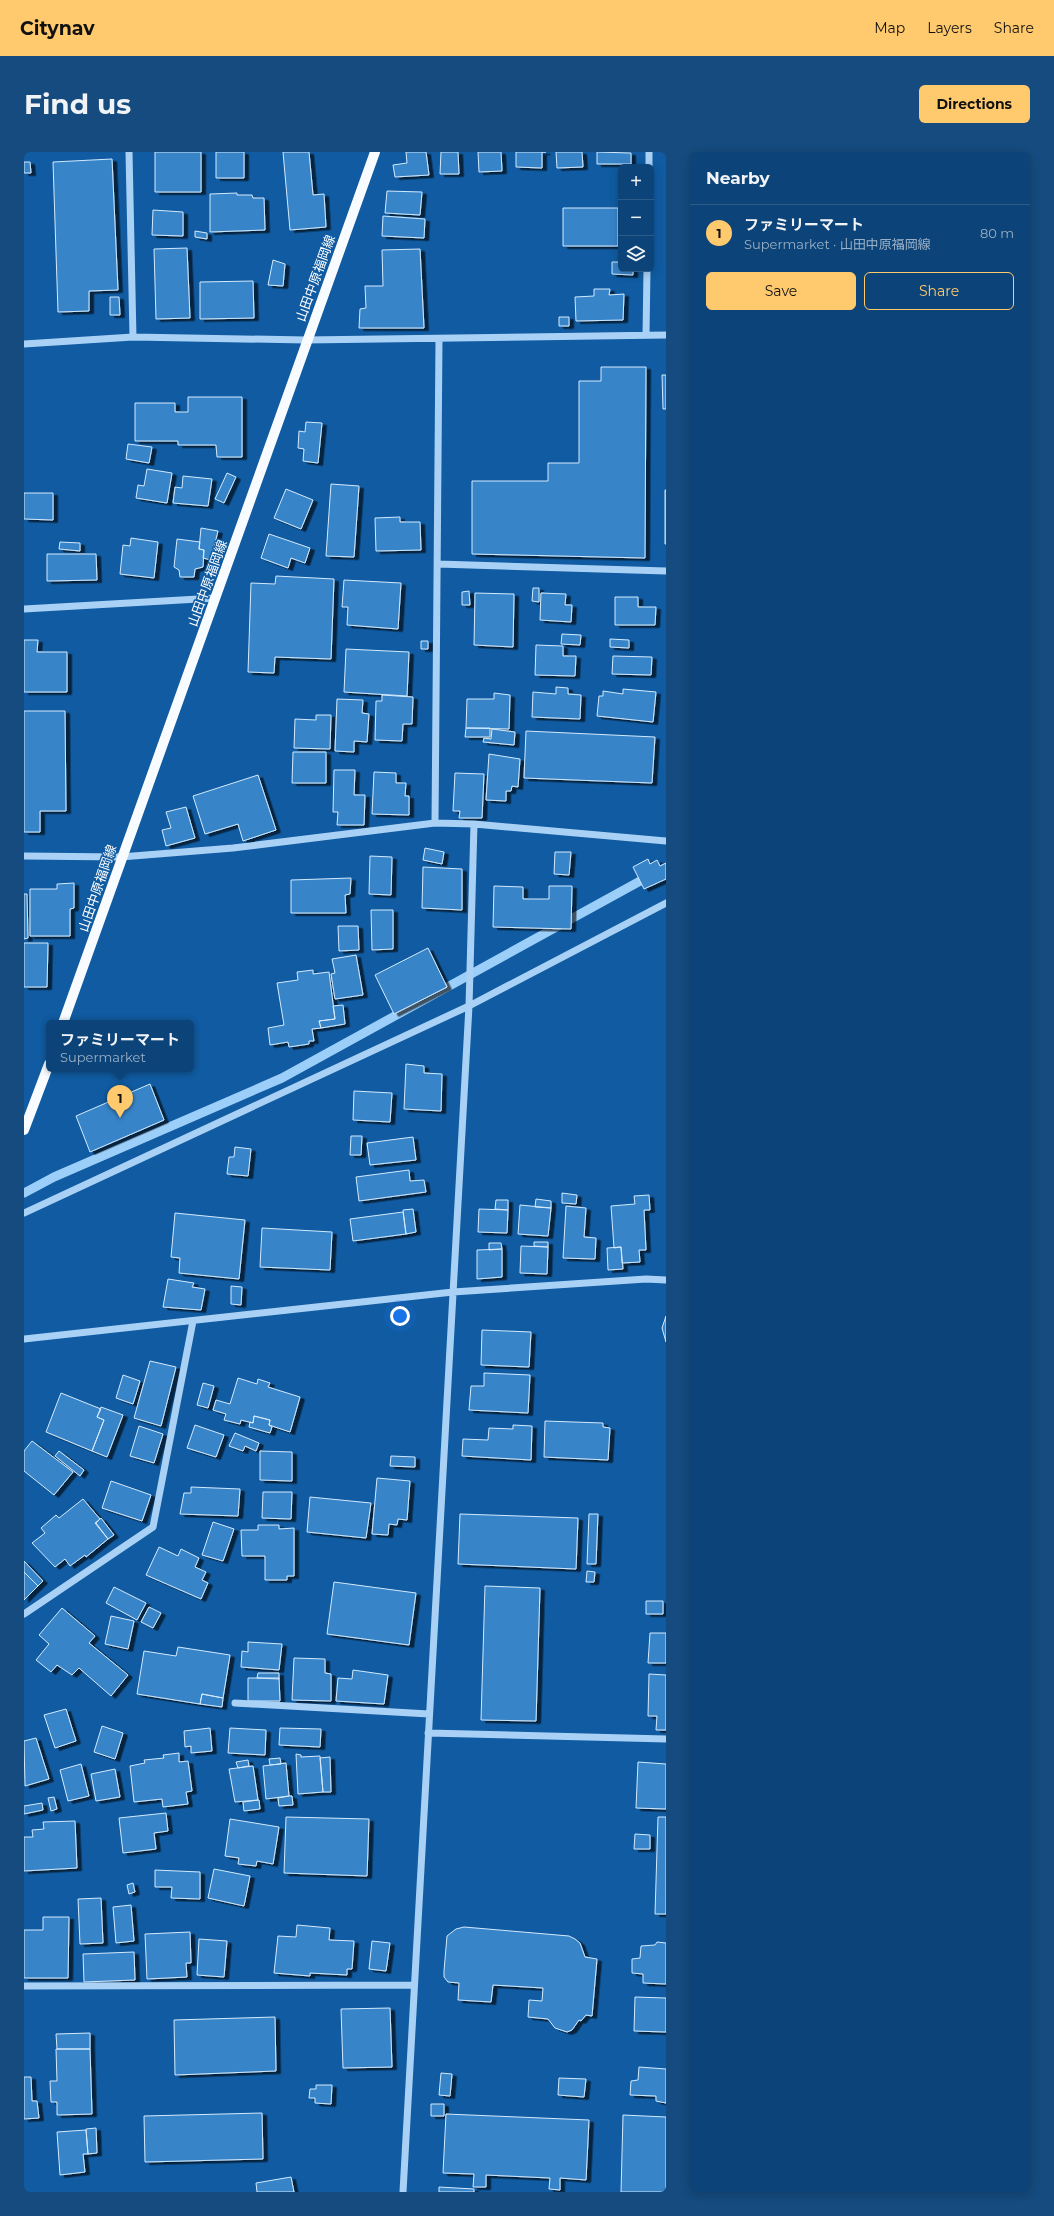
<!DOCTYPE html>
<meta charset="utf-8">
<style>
body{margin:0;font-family:Montserrat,"Noto Sans JP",sans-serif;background:#154b7e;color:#f1f3f6}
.controls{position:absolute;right:12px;top:12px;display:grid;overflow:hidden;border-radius:6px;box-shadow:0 2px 10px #0003}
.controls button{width:36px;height:36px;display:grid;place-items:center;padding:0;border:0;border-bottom:1px solid #2c5c8a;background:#0c4479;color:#f1f3f6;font:20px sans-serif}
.you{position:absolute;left:376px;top:1164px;width:14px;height:14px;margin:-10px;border:3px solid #fff;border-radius:50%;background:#1a73e8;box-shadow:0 0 0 6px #1a73e833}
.badge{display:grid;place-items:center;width:26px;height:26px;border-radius:50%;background:#ffca6e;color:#111;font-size:13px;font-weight:700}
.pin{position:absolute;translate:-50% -33px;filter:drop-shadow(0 1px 2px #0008)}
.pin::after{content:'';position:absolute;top:21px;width:14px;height:12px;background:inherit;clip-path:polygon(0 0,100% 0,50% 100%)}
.popup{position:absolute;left:22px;top:868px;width:148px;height:52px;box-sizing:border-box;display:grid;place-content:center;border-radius:6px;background:#0c4479;filter:drop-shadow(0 1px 3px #0005);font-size:13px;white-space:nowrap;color:#9ab0c6}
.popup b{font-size:15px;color:#f1f3f6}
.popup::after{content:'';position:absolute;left:50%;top:100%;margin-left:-8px;border:8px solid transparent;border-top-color:#0c4479}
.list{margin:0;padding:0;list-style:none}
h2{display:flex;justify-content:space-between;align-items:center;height:52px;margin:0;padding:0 16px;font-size:17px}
h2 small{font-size:13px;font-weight:400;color:#9ab0c6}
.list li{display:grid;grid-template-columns:26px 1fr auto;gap:12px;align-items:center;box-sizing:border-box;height:56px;padding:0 16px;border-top:1px solid #2c5c8a}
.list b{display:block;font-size:15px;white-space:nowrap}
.list p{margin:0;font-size:13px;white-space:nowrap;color:#9ab0c6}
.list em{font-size:13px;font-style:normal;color:#9ab0c6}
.actions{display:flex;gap:8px;padding:12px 16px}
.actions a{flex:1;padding:9px 0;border:1px solid #ffca6e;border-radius:6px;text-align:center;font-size:14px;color:#ffca6e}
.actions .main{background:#ffca6e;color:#111}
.icon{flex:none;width:22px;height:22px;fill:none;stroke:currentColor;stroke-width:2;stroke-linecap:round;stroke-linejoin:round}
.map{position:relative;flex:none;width:642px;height:2040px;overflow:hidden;border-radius:6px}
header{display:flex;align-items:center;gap:24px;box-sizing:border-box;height:56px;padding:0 20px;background:#ffca6e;color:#111}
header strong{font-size:19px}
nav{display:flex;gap:22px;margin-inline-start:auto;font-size:14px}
.intro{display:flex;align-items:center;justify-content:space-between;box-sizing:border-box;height:96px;padding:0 24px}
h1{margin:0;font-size:28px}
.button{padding:10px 18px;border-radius:6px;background:#ffca6e;color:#111;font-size:14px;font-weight:700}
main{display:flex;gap:24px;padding:0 24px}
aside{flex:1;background:#0c4479;border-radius:6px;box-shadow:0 2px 10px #0003}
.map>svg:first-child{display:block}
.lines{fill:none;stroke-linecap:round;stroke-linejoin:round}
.stream{stroke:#9bcef9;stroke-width:9}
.building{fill:#3984c8;stroke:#d2eafe;filter:url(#shadow)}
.minor{stroke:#a9d1f6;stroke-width:7}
.major{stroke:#f8fbff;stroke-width:10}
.labels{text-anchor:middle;stroke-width:3;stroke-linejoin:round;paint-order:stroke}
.street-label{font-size:13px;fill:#fff;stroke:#105ba1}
</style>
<header>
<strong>Citynav</strong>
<nav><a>Map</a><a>Layers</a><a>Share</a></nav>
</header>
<div class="intro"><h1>Find us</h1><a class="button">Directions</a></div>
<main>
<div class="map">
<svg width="642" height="2040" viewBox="0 0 642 2040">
<defs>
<filter id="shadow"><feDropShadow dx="4.5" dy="2.5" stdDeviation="0" flood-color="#0009"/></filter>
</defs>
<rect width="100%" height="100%" fill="#105ba1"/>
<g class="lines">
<path class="stream" d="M0,1041L30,1025L258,926L618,728L642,722"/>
</g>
<path class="building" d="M131,0H177V40H131Z
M192,0H220V26H192Z
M259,0H285L289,43L300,42L302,75L266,78Z
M382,0H402L405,23L371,25L369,13L383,11Z
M417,0H434L435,22H416Z
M454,0H477L478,19L455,20Z
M492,0H522H518V16L492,15Z
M532,0H558L559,15L533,16Z
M573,0L607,1V12H573Z
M88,7L94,138L65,139V159L34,160L29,10Z
M0,10H6L7,21H0Z
M363,39L398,40L396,63L361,61Z
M213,41V43H228L229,46H240L241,78L186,80V42Z
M539,56H594V94H539Z
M129,58L159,60V84L128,83Z
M359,64L401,67L400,86L358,84Z
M171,79L183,81V87L171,85Z
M163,96L166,166L132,167L130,97Z
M396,97L400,176H335L336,157L342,156L341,134H359L358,98Z
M249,108L261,112L259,134L244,133Z
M588,110H597V117H609V123L588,122Z
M229,129L230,166L176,167V130Z
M570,137H586L585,143L600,142L599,168L552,169L551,145L570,144Z
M86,145H95L96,163H86Z
M535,165H545V174H535Z
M577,215H622L621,406L448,402V329H524V311H555V229H577Z
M638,223H642V257H639Z
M164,245H218V305H193L192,293H154V289H111V251H151V260H164Z
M282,270L298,271L294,311L279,309L280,297L274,296L275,279L281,280Z
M104,292L128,295L125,311L102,307Z
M123,317L148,321L143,351L112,346L114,333L120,334Z
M203,321L212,325L200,351L191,347Z
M159,324L188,327L184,354L149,351L151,335L158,336Z
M307,332L335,334L330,405L302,404Z
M262,337L289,348L277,377L250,366Z
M641,338H642V392H641Z
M0,341H29V368L0,367Z
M376,365V370H396L397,398L352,399L351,366Z
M177,376L194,379L187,408L179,406L180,398L175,397Z
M245,382L286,396L281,411L267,406L264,416L237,406Z
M107,386L134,390L130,426L96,422L99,393L106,394Z
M153,387L176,390L175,397L180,398L179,415L171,417L170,425H156L155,418L150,415Z
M36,390L56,391V399L35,397Z
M23,402H72L73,428L23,429Z
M252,424L310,427L307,507L251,505L250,521L224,520L227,431L251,432Z
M320,428L377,431L374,477L323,473L324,455H318Z
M509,436H515V450L508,449Z
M445,439L446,453H438V440Z
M451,441L490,442L489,495L450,493Z
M517,441L542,442L541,453H548L547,470L516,468Z
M591,445H614V455H632L631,473H591Z
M538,482L557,483L556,493L537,492Z
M586,487L605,488V496L586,495Z
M0,488H14L13,500H43V540H0Z
M397,489H404V497H397Z
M512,493L539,494V504H552L551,524L511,523Z
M322,497L385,500L383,544L320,540Z
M589,504L628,505L627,523L588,522Z
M532,535L544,536V542L557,543L556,567L508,565L509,540L532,542Z
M599,537L632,540L629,570L573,564L575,544H579V539L599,542Z
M470,541L486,543L485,577L442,576L443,547H470Z
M358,543L389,545L388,572H379L378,589L351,588L352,549H358Z
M313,547L339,548L338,561L345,562L343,590L330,589V600L311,599Z
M0,559H41L42,659H16V680H0Z
M292,563H307L306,597L270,596L271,567L292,568Z
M442,576H466V585H441Z
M468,577L491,580L490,593L459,590L460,586L467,587Z
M502,579L631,585L628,631L500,626Z
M269,600H302V631H268Z
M465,602L496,607L494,635L488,634L487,639H482V649L462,648Z
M310,618H331L330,643H341L340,673H313L314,660H309Z
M350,620L372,621V631H382L381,644H385V663L348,662Z
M431,621L460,622L458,666H435L436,659H429Z
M234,623L252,678L219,689L214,672L181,682L169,644Z
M162,655L171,686L142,694L138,678L147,676L142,660Z
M401,696L420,700L418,712L399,708Z
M531,700H547L545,723L530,722Z
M346,704L368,705L367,743L345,742Z
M624,707L626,712L633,708L636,714L642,711V727L620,737L609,715Z
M399,715L438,717V758L398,756Z
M327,726L326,742L321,743L322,761H267V728Z
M50,731V756L46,757V784H6V737H33V732Z
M470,734L499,735V747H525V734H548L547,777L469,775Z
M0,742H3L4,786L0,787Z
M347,758H369V797L348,798Z
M314,774H334L335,798L315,799Z
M0,791H24L23,835H0Z
M404,796L423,835L370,862L351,823Z
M332,803L339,843L311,847L307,822L311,821L308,807Z
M289,818V822L305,820L311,867L295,869L297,876L288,877L290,889H285V892L265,895L264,890L246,893L244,876L260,873L253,831L274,828L273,820Z
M319,853L321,872L297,876L295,869L311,867L309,854Z
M382,912L400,914V921L418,922L417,959L380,957Z
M126,932L140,968L66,1000L52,964Z
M330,939L368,941L366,970L329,968Z
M327,984H338L337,1003H326Z
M389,985L392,1008L346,1013L343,991Z
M211,995L227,997L224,1024L203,1022L205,1005H210Z
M385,1018L386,1029L400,1028L402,1040L335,1049L332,1025Z
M538,1041L553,1043L552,1052L538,1051Z
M625,1043L626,1058H620L622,1098H615L616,1110L598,1111L597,1095L590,1096L587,1054L611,1052L610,1044Z
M512,1047L527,1049V1056L511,1055Z
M472,1048H484V1058L471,1057Z
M496,1053L527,1056L524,1084L494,1082Z
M542,1054L562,1056L560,1085L572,1086L571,1107L539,1106Z
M389,1057L392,1080L382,1082L379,1058Z
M455,1057L484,1058L483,1081L454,1080Z
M379,1060L382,1082L329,1089L326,1067Z
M151,1061L221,1068L215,1127L155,1121L156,1106L147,1105Z
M238,1076L308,1080L306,1118L236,1115Z
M510,1090H524V1095L510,1094Z
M465,1091H477L478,1097L465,1098Z
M497,1094L524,1095L523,1122L496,1121Z
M597,1095L599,1117L584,1118L583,1096Z
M478,1097V1125L453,1127V1098Z
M144,1127L170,1131L168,1135L181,1137L177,1158L139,1155Z
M207,1134L218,1135L217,1153L207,1152Z
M642,1164V1190L638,1176Z
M458,1178L507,1180L505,1215L457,1213Z
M126,1209L152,1215L137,1274L110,1266Z
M460,1221L506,1223L504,1261L445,1258L447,1234H460Z
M99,1223L116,1229L109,1252L92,1246Z
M214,1226L233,1232L234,1227L246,1231L244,1235L276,1245L266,1280L245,1273L246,1268L230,1264L229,1271L217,1268L216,1272L200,1268L202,1262L189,1258L192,1248L206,1252Z
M179,1231L190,1234L184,1256L173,1253Z
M37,1241L77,1257L73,1265L80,1268L68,1299L22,1280Z
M77,1255L99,1263L83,1305L68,1299L80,1268L73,1265Z
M230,1264L246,1268L245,1273L248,1275L246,1281L225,1275L226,1270L229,1271Z
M521,1269L579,1271V1275L586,1276L584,1308L520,1305Z
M171,1273L200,1283L192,1305L163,1296Z
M489,1273L508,1274L507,1308L438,1304L439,1287L464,1288L465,1276L489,1277Z
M115,1274L139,1282L130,1311L106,1304Z
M211,1281L235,1291L232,1299L221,1294L219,1299L205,1294Z
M8,1289L49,1320L30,1343L0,1319V1299Z
M35,1299L60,1318L56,1324L31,1304Z
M236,1299L268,1300V1329L236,1328Z
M367,1304L391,1305V1315L366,1314Z
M353,1326L386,1329L383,1368L374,1367L373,1373L365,1372L364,1383L348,1382Z
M87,1329L127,1343L118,1369L78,1356Z
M167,1335L216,1337L214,1364L156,1362L160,1341H167Z
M239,1340H268L267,1367L238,1366Z
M286,1345L347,1351L342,1386L283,1380Z
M59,1347L76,1367L71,1371L84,1387L62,1405L61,1403L46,1414L41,1407L31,1415L8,1391L21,1381L17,1376L32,1363L35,1366Z
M436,1362L554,1366L552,1417L434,1412Z
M565,1362H574L572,1412H563Z
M77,1366L90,1383L84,1387L72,1371Z
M189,1370L210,1377L199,1409L178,1403Z
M234,1373H255V1377L270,1376V1424H263V1428H241V1404H218L217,1378H234Z
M135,1395L154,1404L157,1397L175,1406L171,1415L182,1420L178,1428L184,1431L177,1447L122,1423Z
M0,1409L19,1429L14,1434L0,1420Z
M563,1419L571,1420L570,1430H562Z
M0,1420L14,1434L0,1448Z
M310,1430L392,1441L385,1493L303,1482Z
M461,1434L516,1436L512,1569L457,1568Z
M90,1435L122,1451L113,1468L82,1451Z
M622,1449H639V1462H622Z
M125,1455L137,1461L129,1476L117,1470Z
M38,1456L71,1484L65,1491L104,1523L87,1544L55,1516L48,1523L33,1513L27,1520L12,1508L25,1492L15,1483Z
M87,1464L110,1469L104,1497L81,1492Z
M626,1481H642V1511H624Z
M224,1490L258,1492L255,1518L217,1515L218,1499L224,1500Z
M154,1495L206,1503L199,1546L178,1542L176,1552L113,1542L120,1499L152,1504Z
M270,1506L301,1507V1521L307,1522V1549L268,1548Z
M329,1518L364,1523L360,1552L312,1549L314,1526L328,1527Z
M234,1521H255V1527L233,1526Z
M625,1522L642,1523V1578H632L633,1564H624Z
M224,1526H255L256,1549H224Z
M178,1542L199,1546L198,1555L176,1552Z
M42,1557L52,1589L31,1596L20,1563Z
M78,1574L99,1581L91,1607L70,1600Z
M186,1576L188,1599L167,1601V1594L161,1595L160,1579Z
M206,1576L242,1578L241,1603L204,1601Z
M256,1576L297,1577L296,1595L255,1593Z
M12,1586L25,1627L1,1634L0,1589Z
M155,1601V1610L164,1609L168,1639L162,1640L164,1652L139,1655L138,1647L110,1650L106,1614L121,1611L120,1608L140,1606L139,1603Z
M272,1602L277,1603V1605L296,1604L299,1640L274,1642Z
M306,1605L307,1640H299L296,1606Z
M256,1606L257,1612L246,1613L245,1607Z
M224,1608L225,1614L214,1616L212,1610Z
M614,1610L642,1612V1657L612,1656Z
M262,1611L265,1644L242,1647L239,1614Z
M57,1612L65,1644L44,1649L36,1618Z
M229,1614L234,1648L211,1650L205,1617Z
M91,1617L96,1645L72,1649L67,1622Z
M265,1644H268L269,1653L255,1654L254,1646Z
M30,1645L33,1657L27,1659L24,1646Z
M235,1648L236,1657L220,1659L219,1650Z
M18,1651L19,1658L0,1662V1654Z
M142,1661L144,1679L130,1681L132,1697L99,1701L95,1666Z
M262,1665L345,1667L343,1724L260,1721Z
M634,1665H642V1762H631Z
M206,1667L255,1675L249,1712L233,1709L232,1714L214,1712L215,1706L201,1704Z
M51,1669L53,1716L0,1719V1685H9L8,1678L20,1677L19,1670Z
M611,1682L626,1683V1697H610Z
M190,1717L226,1724L220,1754L184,1746Z
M131,1718L176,1720V1747L147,1746L148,1735H131Z
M109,1731L111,1740L105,1742L103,1733Z
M77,1746L79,1791L56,1792L54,1747Z
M107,1753L110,1789L92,1791L89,1755Z
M19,1765H45L44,1826H0V1778H19Z
M273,1773L306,1776L305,1788L330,1789L328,1817H323V1823L286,1821V1824L250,1821L254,1784L272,1785Z
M440,1775L545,1784L551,1787L556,1791L561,1805L573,1807L568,1864L562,1863L557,1869L555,1868L548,1878L543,1880L531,1876L524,1867L504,1865L505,1848L518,1849L519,1836L469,1833L467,1850L434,1848L435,1831L424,1830L420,1825V1819L423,1784L432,1777Z
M166,1780L167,1811H162L163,1825L123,1827L121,1782Z
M175,1787L203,1789L200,1825L173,1823Z
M348,1789L366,1791L362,1819L345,1817Z
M633,1790L642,1791V1832L619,1831V1822L608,1821V1807L616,1806L617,1794L631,1793Z
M110,1800L111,1828L60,1830L59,1802Z
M611,1845L642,1846V1880L610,1879Z
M366,1856L368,1915L319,1916L317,1857Z
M251,1865L252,1919L151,1923L150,1868Z
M66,1881V1897H33L32,1882Z
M32,1897H66L68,1962L33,1963V1950H27L26,1929H33Z
M615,1915L642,1917V1951L632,1949V1944L606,1943L607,1929L614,1928Z
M417,1921L428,1922L426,1944L415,1943Z
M0,1925H7L8,1949H13L15,1966L0,1967Z
M535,1926L562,1927L560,1945L534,1943Z
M292,1933H308L307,1952L291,1951V1946H285L286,1937H292Z
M407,1952H420V1964H407Z
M238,1961L239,2007L121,2010L120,1964Z
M422,1962L565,1968L562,2028L536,2026V2038L525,2037L526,2026L462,2023V2035H449L450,2022L419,2021Z
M599,1963L642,1965V2040H597Z
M72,1976L73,2001L64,2002L62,1977Z
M62,1978L64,2002H59L61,2020L36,2023L33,1980Z
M267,2025L270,2040H233L232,2031Z
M415,2035L450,2037V2040H415Z"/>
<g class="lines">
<path class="minor" d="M105,0L109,185L282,188L642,183
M625,15V0
M622,183L623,117
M0,192L109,185
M414,412L642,419
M0,457L192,446
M411,671L415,187
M0,704L97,705L209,696L411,671L450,672L642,689
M0,1061L445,854L642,751
M0,1187L429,1140L622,1127L642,1128
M0,1462L129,1375L169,1169
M211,1551L405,1562
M404,1581L642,1587
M0,1834L390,1833
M379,2040L445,854L450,672"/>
<path class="major" d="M39,871L351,0
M0,978L25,912"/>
</g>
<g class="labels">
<g class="street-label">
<text transform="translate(291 126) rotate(-70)" y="5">山田中原福岡線</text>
<text transform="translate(183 431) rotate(-70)" y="5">山田中原福岡線</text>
<text transform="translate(73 736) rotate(-71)" y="5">山田中原福岡線</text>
</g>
</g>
</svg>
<div class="controls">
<button>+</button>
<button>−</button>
<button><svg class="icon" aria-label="layers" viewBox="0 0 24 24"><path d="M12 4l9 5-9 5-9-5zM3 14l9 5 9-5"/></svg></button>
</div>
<div class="you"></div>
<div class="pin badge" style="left:96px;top:966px">1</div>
<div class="popup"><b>ファミリーマート</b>Supermarket</div>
</div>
<aside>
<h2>Nearby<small></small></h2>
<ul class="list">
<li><span class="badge">1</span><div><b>ファミリーマート</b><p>Supermarket · 山田中原福岡線</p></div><em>80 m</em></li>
</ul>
<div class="actions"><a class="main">Save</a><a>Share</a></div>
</aside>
</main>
